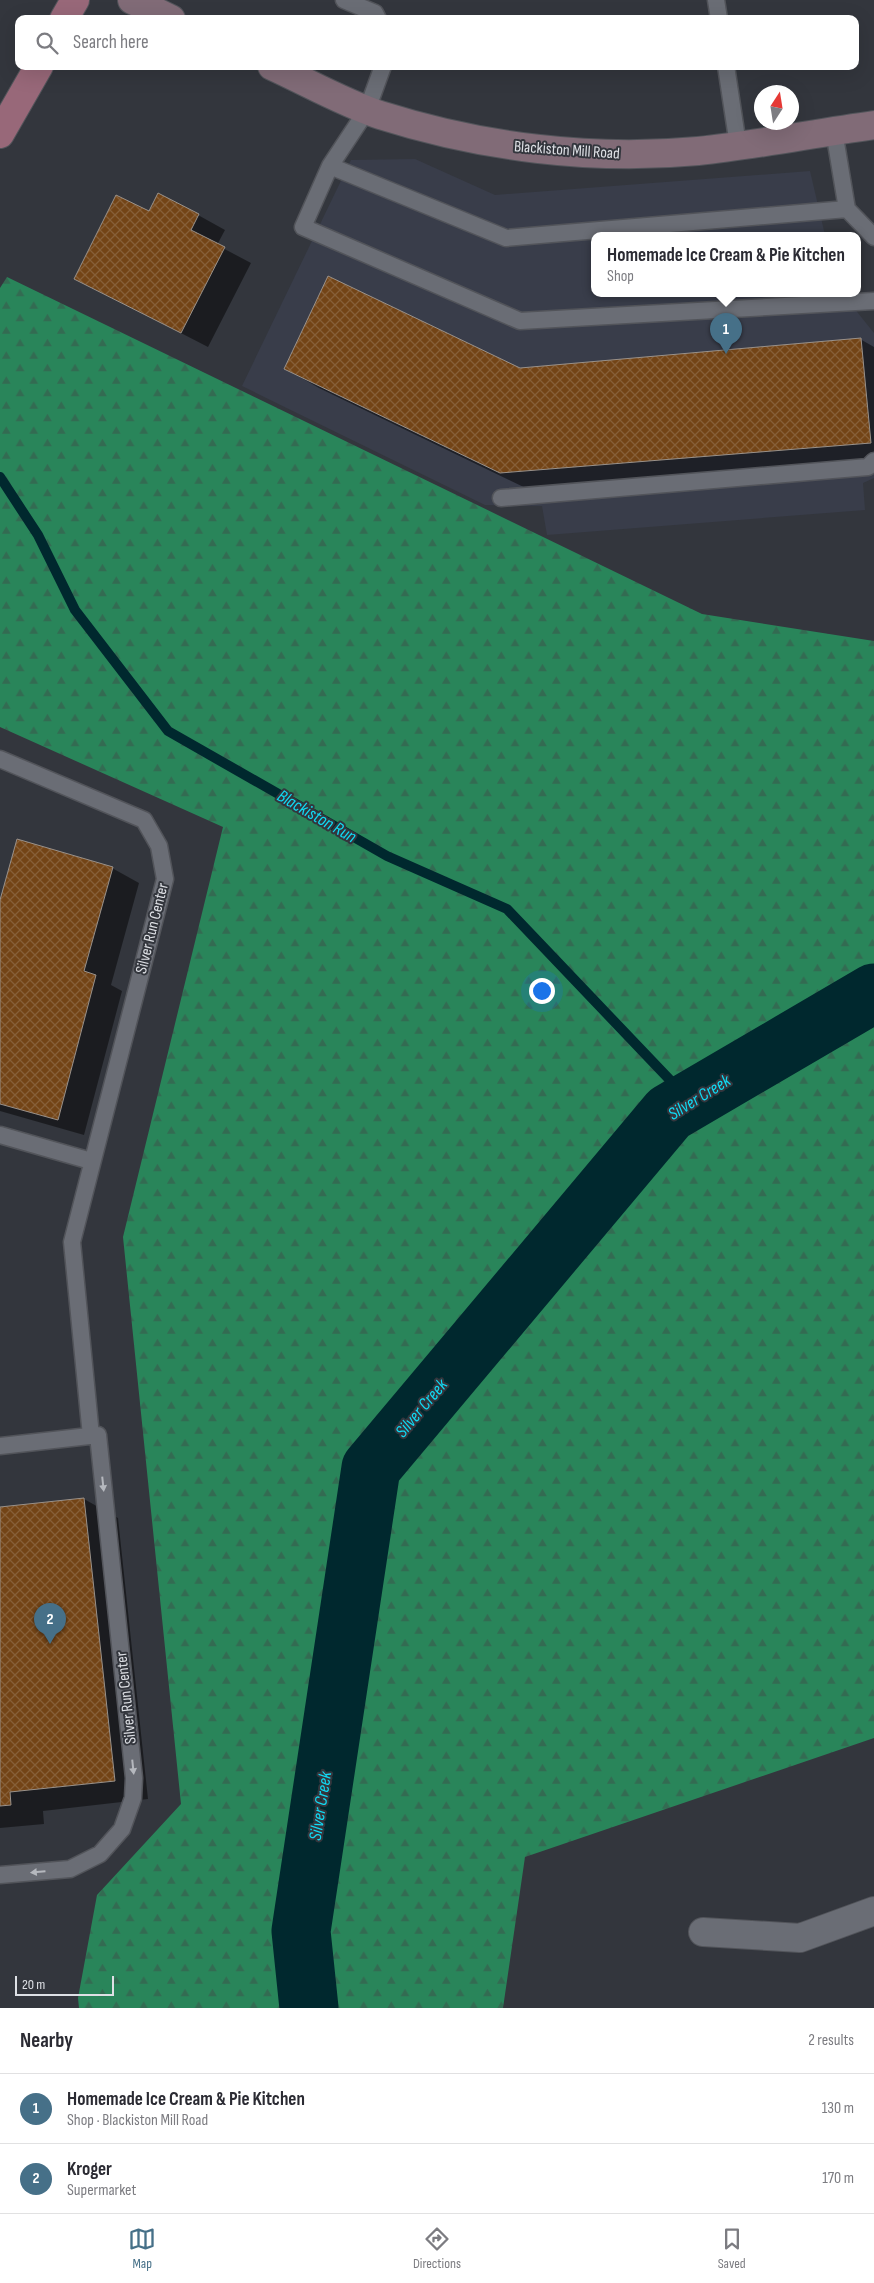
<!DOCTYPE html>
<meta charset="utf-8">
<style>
body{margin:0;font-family:"Sofia Sans Condensed",sans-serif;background:#f7f7f7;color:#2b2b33}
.compass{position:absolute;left:754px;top:85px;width:45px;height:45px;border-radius:50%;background:#fff;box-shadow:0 5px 20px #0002;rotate:12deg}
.scale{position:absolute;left:15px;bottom:12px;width:99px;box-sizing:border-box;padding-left:5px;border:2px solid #dee0e5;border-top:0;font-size:14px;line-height:18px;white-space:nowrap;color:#dee0e5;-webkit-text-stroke:4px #33363d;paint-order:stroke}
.you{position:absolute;left:541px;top:990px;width:18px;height:18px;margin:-12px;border:4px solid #fff;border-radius:50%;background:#1a73e8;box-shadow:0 0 0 8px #1a73e833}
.badge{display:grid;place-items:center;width:32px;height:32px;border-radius:50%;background:#467088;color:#fff;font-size:16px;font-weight:700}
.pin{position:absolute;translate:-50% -41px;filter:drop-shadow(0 1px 2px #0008)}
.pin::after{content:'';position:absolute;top:26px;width:18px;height:15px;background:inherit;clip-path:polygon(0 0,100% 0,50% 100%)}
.popup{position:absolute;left:591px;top:232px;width:270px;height:65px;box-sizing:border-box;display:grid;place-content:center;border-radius:10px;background:#fff;filter:drop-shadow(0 1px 4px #0005);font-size:16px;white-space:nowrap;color:#7c7c81}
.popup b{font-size:19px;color:#2b2b33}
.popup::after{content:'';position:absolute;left:50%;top:100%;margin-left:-10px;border:10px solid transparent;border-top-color:#fff}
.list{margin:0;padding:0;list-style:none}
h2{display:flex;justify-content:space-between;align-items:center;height:65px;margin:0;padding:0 20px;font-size:21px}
h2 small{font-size:16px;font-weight:400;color:#7c7c81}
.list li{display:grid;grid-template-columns:32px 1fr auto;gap:15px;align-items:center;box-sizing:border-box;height:70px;padding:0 20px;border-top:1px solid #e1e1e2}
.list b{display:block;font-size:19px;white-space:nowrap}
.list p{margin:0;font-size:16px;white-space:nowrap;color:#7c7c81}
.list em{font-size:16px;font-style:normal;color:#7c7c81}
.icon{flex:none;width:28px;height:28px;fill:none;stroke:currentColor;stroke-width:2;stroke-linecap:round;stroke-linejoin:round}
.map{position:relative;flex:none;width:874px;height:2008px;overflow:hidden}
.search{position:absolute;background:#fff;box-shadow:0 5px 20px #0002;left:15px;right:15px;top:15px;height:55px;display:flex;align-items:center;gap:12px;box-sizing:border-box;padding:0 18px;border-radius:10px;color:#7c7c81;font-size:19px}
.sheet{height:205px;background:#fff}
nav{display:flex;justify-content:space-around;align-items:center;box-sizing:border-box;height:70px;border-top:1px solid #e1e1e2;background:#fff;font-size:14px;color:#7c7c81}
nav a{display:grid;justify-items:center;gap:2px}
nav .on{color:#467088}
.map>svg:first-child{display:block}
.built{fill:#393d4a}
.forest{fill:url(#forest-firs)}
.shadow{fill:#0007}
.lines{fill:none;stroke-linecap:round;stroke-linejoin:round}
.stream{stroke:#00282e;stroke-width:10}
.river{stroke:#00282e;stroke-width:59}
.building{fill:url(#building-cross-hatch);stroke:#99918a}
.service-casing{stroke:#52545a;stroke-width:19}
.minor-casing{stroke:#52545a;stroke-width:30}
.secondary-casing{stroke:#52545a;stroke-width:30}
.primary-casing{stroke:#52545a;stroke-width:30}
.service{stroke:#6a6d75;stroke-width:16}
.minor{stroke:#6a6d75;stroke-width:28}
.secondary{stroke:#816b77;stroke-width:28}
.primary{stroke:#986879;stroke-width:28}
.oneway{fill:#b5b8be}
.labels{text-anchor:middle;stroke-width:4;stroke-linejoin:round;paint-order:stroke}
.street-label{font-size:16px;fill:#dee0e5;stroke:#33363d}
.water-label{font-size:18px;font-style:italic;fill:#10daf4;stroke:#33363d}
</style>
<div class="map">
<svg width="874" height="2008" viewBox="0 0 874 2008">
<defs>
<pattern id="forest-firs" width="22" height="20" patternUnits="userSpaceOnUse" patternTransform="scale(1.25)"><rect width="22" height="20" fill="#29855a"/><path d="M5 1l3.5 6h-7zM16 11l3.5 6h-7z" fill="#336b52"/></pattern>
<pattern id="building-cross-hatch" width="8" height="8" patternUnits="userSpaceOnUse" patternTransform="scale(1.25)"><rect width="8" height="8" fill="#734416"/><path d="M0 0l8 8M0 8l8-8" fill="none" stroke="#865f38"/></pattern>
</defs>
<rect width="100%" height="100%" fill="#33363d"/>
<path class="built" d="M415,159L495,195L810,171L825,235H595V293H842L874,333V478L863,483L865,510L547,535L542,506L485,505L242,386L351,160Z"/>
<path class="forest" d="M7,277L702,614L874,641V1738L525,1857L503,2008H79L78,1998L97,1895L181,1804L123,1237L223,827L0,727V288Z"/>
<path class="shadow" d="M149,212L198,215L225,230L217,245L251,263L208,347L76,279Z
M860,339L874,347V464L534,492L319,388L286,369H520Z
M112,868L139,883L111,985L122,991L84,1135L0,1111V904Z
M84,1499L118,1518L148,1799L43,1811L44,1824L0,1828V1508Z"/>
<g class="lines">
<path class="stream" d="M0,477L38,535L75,610L168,731L387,856L507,909L690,1101"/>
<path class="river" d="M309,2008L301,1931L371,1468L669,1113L874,993"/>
</g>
<path class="building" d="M158,193L199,214L191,230L225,247L181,333L74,279L116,195L149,211Z
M328,276L520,368L861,338L871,443L500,473L284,369Z
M17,839L113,867L84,971L96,975L58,1120L0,1104V900Z
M84,1498L115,1781L10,1792L11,1805L0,1806V1507Z"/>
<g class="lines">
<defs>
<path id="service" d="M344,0L375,13L378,19
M716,0L719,19
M383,66L367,110L330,166L506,238L847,209L834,131
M726,66L738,145
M330,166L303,227L520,321L874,301
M847,209L874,237
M501,498L868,467L874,461
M0,759L144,820L159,846L165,879L72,1242L91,1436
M0,1135L91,1161
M0,1446L98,1435L134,1778L133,1798L122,1829L100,1854L70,1869L0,1875"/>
<path id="minor" d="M703,1932L800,1938L874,1911"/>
<path id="secondary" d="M132,0L171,19
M272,66C307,82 344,103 380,115C481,147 591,161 698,151C757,145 815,133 874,125"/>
<path id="primary" d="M64,19L75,0
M0,134L39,66"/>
</defs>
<use href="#service" class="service-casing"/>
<use href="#minor" class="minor-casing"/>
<use href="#secondary" class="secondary-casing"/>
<use href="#primary" class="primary-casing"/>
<use href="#service" class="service"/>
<use href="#minor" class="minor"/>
<use href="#secondary" class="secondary"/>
<use href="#primary" class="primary"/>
</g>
<defs><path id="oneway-solid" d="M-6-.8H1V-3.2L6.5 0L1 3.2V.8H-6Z" transform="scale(1.25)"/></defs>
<g class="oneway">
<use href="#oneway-solid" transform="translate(103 1484) rotate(84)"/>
<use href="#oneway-solid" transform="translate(133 1767) rotate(84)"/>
<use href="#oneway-solid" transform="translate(38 1872) rotate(175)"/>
</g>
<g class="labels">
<g class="street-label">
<text transform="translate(567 149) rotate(4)" y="6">Blackiston Mill Road</text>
<text transform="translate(151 928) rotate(-76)" y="6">Silver Run Center</text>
<text transform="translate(125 1698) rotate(-96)" y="6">Silver Run Center</text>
</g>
<g class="water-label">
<text transform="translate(317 816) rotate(30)" y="6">Blackiston Run</text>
<text transform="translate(699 1097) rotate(-32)" y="6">Silver Creek</text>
<text transform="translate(421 1408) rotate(-50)" y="6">Silver Creek</text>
<text transform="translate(320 1806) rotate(-81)" y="6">Silver Creek</text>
</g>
</g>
</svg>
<svg class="compass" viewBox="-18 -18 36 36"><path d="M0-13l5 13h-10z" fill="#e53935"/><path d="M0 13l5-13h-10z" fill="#7c7c81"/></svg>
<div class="scale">20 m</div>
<div class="you"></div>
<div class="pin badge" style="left:726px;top:354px">1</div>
<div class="popup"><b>Homemade Ice Cream &amp; Pie Kitchen</b>Shop</div>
<div class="pin badge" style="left:50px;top:1644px">2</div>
<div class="search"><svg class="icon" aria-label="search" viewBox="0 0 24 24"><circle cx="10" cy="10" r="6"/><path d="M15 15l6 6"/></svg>Search here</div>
</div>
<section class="sheet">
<h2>Nearby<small>2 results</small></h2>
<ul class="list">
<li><span class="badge">1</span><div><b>Homemade Ice Cream &amp; Pie Kitchen</b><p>Shop · Blackiston Mill Road</p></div><em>130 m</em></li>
<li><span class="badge">2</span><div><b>Kroger</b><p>Supermarket</p></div><em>170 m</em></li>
</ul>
</section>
<nav>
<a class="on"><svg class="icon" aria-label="map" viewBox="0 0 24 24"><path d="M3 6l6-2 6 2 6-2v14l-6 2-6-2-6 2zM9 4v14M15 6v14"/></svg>Map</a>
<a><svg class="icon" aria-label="directions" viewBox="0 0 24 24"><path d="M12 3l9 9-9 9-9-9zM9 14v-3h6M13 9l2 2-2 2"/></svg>Directions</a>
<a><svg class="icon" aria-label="saved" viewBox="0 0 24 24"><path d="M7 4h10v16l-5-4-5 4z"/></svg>Saved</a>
</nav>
